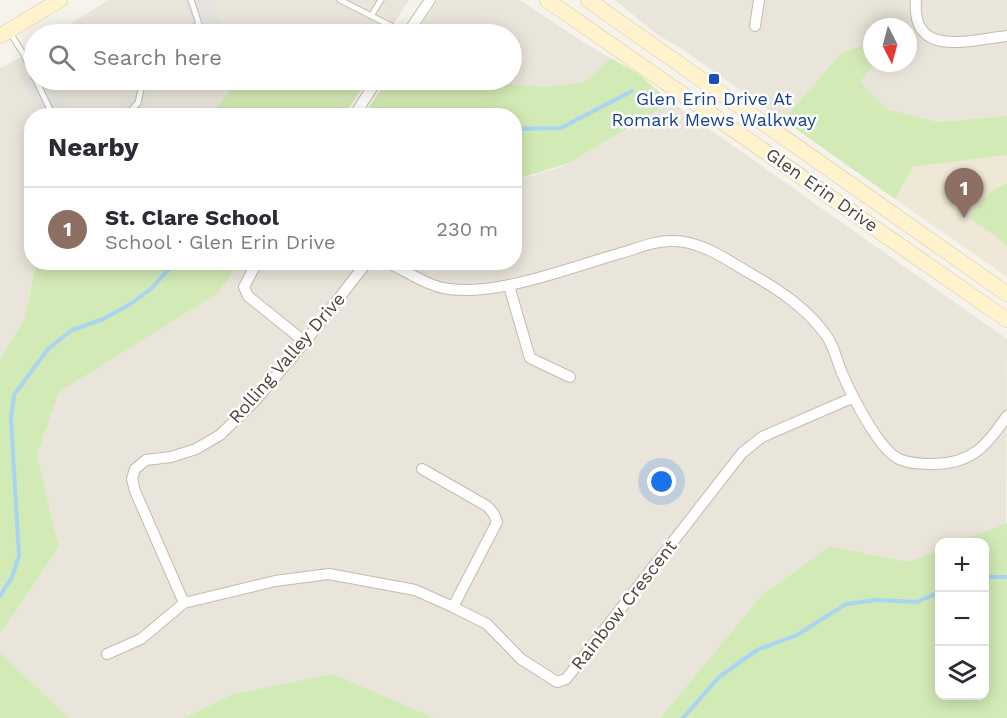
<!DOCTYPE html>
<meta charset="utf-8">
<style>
body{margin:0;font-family:"Work Sans",sans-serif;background:#f2f2f3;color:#2b2b33}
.controls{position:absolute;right:18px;bottom:18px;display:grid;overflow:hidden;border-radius:12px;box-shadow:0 3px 15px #0003}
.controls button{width:54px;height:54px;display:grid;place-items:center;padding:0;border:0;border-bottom:2px solid #e1e1e2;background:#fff;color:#2b2b33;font:30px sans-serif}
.compass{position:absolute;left:863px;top:18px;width:54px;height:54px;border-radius:50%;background:#fff;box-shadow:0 3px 15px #0003;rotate:174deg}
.you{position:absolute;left:662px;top:482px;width:21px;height:21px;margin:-15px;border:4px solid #fff;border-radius:50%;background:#1a73e8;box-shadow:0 0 0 9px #1a73e833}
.badge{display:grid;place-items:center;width:39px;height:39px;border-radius:50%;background:#fc3f1d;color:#fff;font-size:20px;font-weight:700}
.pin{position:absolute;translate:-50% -50px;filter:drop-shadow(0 2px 3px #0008)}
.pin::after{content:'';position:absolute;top:32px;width:21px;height:18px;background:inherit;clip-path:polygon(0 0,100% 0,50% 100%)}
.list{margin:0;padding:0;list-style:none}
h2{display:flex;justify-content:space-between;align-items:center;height:78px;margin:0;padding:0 24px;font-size:26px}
h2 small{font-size:20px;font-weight:400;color:#7c7c81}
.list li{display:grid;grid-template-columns:39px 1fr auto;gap:18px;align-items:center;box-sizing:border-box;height:84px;padding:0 24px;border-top:2px solid #e1e1e2}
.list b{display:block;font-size:22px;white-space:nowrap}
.list p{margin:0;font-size:20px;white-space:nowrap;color:#7c7c81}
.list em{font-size:20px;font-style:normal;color:#7c7c81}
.icon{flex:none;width:33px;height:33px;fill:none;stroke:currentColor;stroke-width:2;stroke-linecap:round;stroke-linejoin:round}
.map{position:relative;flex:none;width:1007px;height:718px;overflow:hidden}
.search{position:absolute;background:#fff;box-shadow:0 3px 15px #0003;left:24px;top:24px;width:498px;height:66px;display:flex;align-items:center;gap:15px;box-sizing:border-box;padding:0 21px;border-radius:33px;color:#7c7c81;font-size:22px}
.panel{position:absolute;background:#fff;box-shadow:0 3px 15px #0003;left:24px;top:108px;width:498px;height:162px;border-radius:24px}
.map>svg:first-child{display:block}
.residential{fill:#eae5da}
.education{fill:#efe8d6}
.green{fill:#d2eab5}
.parking{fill:#e5e3e0}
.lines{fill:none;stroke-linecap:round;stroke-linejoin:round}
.stream{stroke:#a9d4f2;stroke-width:4}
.lane-casing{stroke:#c2bbae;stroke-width:7}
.street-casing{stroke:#c2bbae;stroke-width:12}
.secondary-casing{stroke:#d6c79b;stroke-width:16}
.lane{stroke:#fff;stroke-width:5}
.street{stroke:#fff;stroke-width:10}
.secondary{stroke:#fff3cd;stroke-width:15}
.transit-dot{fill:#1a4fb4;stroke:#fff;stroke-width:2}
.labels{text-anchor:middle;stroke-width:5;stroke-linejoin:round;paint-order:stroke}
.transit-label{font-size:18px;fill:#164399;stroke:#fff}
.street-label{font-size:18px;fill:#4b4439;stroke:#fff}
</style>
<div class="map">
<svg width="1007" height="718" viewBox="0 0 1007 718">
<rect width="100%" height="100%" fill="#f6f3ec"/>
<path class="residential" d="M109,0H409L387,34H319L304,28L294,34H58L73,22Z
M438,0H520L583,42L611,58L584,82L544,87L466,80H512V34H415Z
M615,0H1007V116L938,122L887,109L859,82L875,63H908V27H872V42L841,53L783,120L679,47L658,35Z
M34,51V80H237L211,115L32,116V262L36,263L25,318L0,360V68Z
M671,102L1007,339L1006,524L959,542H940L939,550L908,562L830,546L762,595L660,718H434L412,709L230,695L184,718H69L0,652V633L59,547L37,455L59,392L217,294L240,263L514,262L515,181L564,166Z"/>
<path class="education" d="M1007,155V277L895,199L913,167Z"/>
<path class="green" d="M872,42V63H875L860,82L887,109L938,122L1007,116V155L913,167L895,199L783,120L841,53Z
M611,58L637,73L671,102L569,163L515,180L514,116L364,115L387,80H466L545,87L584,82Z
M237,80H368L344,115H211Z
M1007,183V245L970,218C980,203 989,190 1007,183Z
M36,263H240L217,294L59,392L37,455L59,547L0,633V360L25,318Z
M1007,523V718H660L762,595L830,546L908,562L939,550L940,696H984V542H959Z
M0,652L69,718H0Z
M333,674L434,718H184L230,695Z"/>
<path class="parking" d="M184,0H208L221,20L219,34H172L191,22Z
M34,65V80H50L71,115H43L19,75Z
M139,80H162L141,115L114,116L135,94Z"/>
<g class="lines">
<path class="stream" d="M514,129L561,128L632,91
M984,577H1007
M0,596L12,577L19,556L11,418L14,395L48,349L72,330L101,320L129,305L152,288L175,262
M683,718L719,677L757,650L797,635L846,604L877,600L917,602L940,592"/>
<defs>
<path id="lane" d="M340,0L407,34
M371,16L381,0
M9,31L24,55L34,77
M182,34L199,24L191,0
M36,80L53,116
M125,116L138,103L143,80"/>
<path id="street" d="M916,0C911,59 970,40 1007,36
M755,26L759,0
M407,34L430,0
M354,116L377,80
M257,262L244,287L248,296L305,342
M386,262C408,271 426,286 449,289C499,296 572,267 621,253C638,248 657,240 674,241C702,241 730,262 753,275C781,291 807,309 826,335C834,346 837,361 842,373C851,394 879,450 899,459C910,464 924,464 935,464C973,463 987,445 1007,416
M509,286L530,358L570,377
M422,469L487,506L494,514L497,522L453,607
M184,603L135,491L132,479L135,469L146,460L171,457L196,449L220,435L254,402L305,342L367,262
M107,654L141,639L184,603L275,581L329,574L415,590L453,607L487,624L521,659L557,682L566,679L742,453L762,437L852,398"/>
<path id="secondary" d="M547,0L1007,320
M588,0L1007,294
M0,36L60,0"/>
</defs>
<use href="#lane" class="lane-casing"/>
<use href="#street" class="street-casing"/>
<use href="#secondary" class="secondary-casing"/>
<use href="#lane" class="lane"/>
<use href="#street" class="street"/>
<use href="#secondary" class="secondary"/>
</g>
<rect class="transit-dot" x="708" y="73" width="12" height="12" rx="3"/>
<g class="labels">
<g class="transit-label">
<text x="714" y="105">Glen Erin Drive At<tspan x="714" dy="21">Romark Mews Walkway</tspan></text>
</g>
<g class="street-label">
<text transform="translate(822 190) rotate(35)" y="6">Glen Erin Drive</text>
<text transform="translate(287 358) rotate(-49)" y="6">Rolling Valley Drive</text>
<text transform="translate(624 605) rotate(-52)" y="6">Rainbow Crescent</text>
</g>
</g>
</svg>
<div class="controls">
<button>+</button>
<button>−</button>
<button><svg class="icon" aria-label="layers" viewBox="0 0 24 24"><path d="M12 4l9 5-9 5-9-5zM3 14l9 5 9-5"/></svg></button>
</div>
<svg class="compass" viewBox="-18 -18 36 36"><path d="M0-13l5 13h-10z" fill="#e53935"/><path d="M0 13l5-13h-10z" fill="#7c7c81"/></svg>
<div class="you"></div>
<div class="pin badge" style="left:964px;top:218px;background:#8d6e63">1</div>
<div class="search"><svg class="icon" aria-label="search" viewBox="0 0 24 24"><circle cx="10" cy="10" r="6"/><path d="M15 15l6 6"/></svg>Search here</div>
<section class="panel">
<h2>Nearby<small></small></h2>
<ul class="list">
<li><span class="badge" style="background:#8d6e63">1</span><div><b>St. Clare School</b><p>School · Glen Erin Drive</p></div><em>230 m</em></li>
</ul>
</section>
</div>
